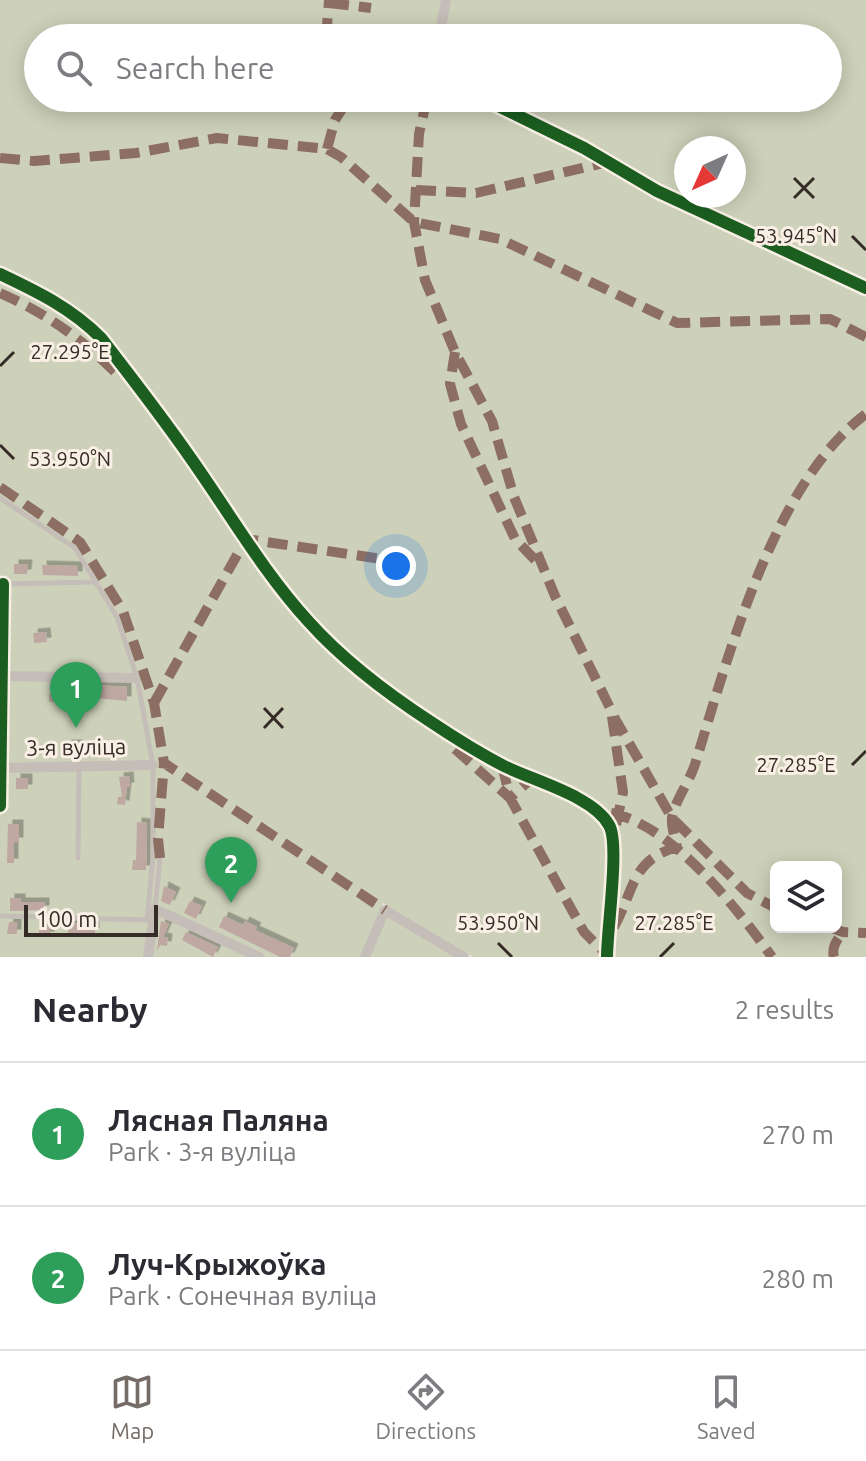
<!DOCTYPE html>
<meta charset="utf-8">
<style>
body{margin:0;font-family:Ubuntu,sans-serif;background:#f2f2f3;color:#2b2b33}
.controls{position:absolute;right:24px;bottom:24px;display:grid;overflow:hidden;border-radius:12px;box-shadow:0 4px 20px #0003}
.controls button{width:72px;height:72px;display:grid;place-items:center;padding:0;border:0;border-bottom:2px solid #e1e1e2;background:#fff;color:#2b2b33;font:40px sans-serif}
.compass{position:absolute;left:674px;top:136px;width:72px;height:72px;border-radius:50%;background:#fff;box-shadow:0 4px 20px #0003;rotate:225deg}
.scale{position:absolute;left:24px;bottom:20px;width:134px;box-sizing:border-box;padding-left:8px;border:4px solid #352b27;border-top:0;font-size:22px;line-height:28px;white-space:nowrap;color:#352b27;-webkit-text-stroke:6px #f9efe5;paint-order:stroke}
.you{position:absolute;left:396px;top:566px;width:28px;height:28px;margin:-20px;border:6px solid #fff;border-radius:50%;background:#1a73e8;box-shadow:0 0 0 12px #1a73e833}
.badge{display:grid;place-items:center;width:52px;height:52px;border-radius:50%;background:#756c67;color:#fff;font-size:26px;font-weight:700}
.pin{position:absolute;translate:-50% -66px;filter:drop-shadow(0 2px 4px #0008)}
.pin::after{content:'';position:absolute;top:42px;width:28px;height:24px;background:inherit;clip-path:polygon(0 0,100% 0,50% 100%)}
.list{margin:0;padding:0;list-style:none}
h2{display:flex;justify-content:space-between;align-items:center;height:104px;margin:0;padding:0 32px;font-size:34px}
h2 small{font-size:26px;font-weight:400;color:#7c7c81}
.list li{display:grid;grid-template-columns:52px 1fr auto;gap:24px;align-items:center;box-sizing:border-box;height:144px;padding:0 32px;border-top:2px solid #e1e1e2}
.list b{display:block;font-size:30px;white-space:nowrap}
.list p{margin:0;font-size:26px;white-space:nowrap;color:#7c7c81}
.list em{font-size:26px;font-style:normal;color:#7c7c81}
.icon{flex:none;width:44px;height:44px;fill:none;stroke:currentColor;stroke-width:2;stroke-linecap:round;stroke-linejoin:round}
.map{position:relative;flex:none;width:866px;height:957px;overflow:hidden}
.search{position:absolute;background:#fff;box-shadow:0 4px 20px #0003;left:24px;right:24px;top:24px;height:88px;display:flex;align-items:center;gap:20px;box-sizing:border-box;padding:0 28px;border-radius:44px;color:#7c7c81;font-size:30px}
.sheet{height:392px;background:#fff}
nav{display:flex;justify-content:space-around;align-items:center;box-sizing:border-box;height:112px;border-top:2px solid #e1e1e2;background:#fff;font-size:22px;color:#7c7c81}
nav a{display:grid;justify-items:center;gap:4px}
nav .on{color:#756c67}
.map>svg:first-child{display:block}
.green{fill:#cdd1b9;fill-rule:evenodd}
.building{fill:#bea8a1;filter:url(#shadow)}
.lines{fill:none;stroke-linecap:round;stroke-linejoin:round}
.service{stroke:#c5bdb8;stroke-width:5}
.minor{stroke:#c5bdb8;stroke-width:10}
.quiet{stroke:#8d6e63;stroke-width:10;stroke-dasharray:20 10;stroke-linecap:butt}
.cycleway-casing{stroke:#f9efe5;stroke-width:17}
.cycleway{stroke:#1b5e20;stroke-width:12}
.ticks{fill:none;stroke:#352b27;stroke-width:3}
.labels{text-anchor:middle;stroke-width:6;stroke-linejoin:round;paint-order:stroke}
.street-label{font-size:22px;fill:#352b27;stroke:#f9efe5}
.ticks-label{font-size:20px;text-anchor:middle;fill:#352b27;stroke:#f9efe5;stroke-width:6;stroke-linejoin:round;paint-order:stroke}
</style>
<div class="map">
<svg width="866" height="957" viewBox="0 0 866 957">
<defs>
<filter id="shadow"><feDropShadow dx="4.5" dy="-4.5" stdDeviation="0" flood-color="#0004"/></filter>
</defs>
<rect width="100%" height="100%" fill="#ebe5df"/>
<path class="green" d="M0,0H866V957H473L383,903L375,921L387,916L459,957H0ZM38,38H828V98H38ZM686,148H734V196H686ZM776,867H836V927H776Z"/>
<path class="building" d="M14,564H28L27,574H14Z
M42,565L78,566V576L43,575Z
M46,632L47,642L34,643L33,633Z
M67,685H78L77,702H49V694H67Z
M95,685L127,687V701L95,698Z
M67,744H78V757H68Z
M104,746V749H108L107,757L92,758V747Z
M129,776L130,787H127L125,805L117,804L118,797H122L119,777Z
M16,778H28V789H16Z
M137,822L147,823L146,870H132L133,860H136Z
M8,824H19V842H14V863H7Z
M164,886L176,892L170,905L161,901Z
M10,898H21V902H45V910L10,911Z
M190,901L202,906L196,919L184,913Z
M224,916L243,925L245,921L257,927L255,930L294,948L290,957H280L219,927Z
M161,921L169,924L163,937L168,938L167,946L160,945L157,951Z
M9,922H17V934H7Z
M39,923H50V936H39Z
M68,923L95,924V933L68,935Z
M186,932L218,947L213,957L182,940Z"/>
<g class="lines">
<path class="service" d="M0,498L75,548L117,617L137,678L153,765V857L147,920L0,916
M4,584L94,582
M78,858L79,768
M155,908L160,858"/>
<path class="minor" d="M439,38L446,0
M482,98L584,148L657,191L866,288
M0,274C38,292 71,308 101,338C132,378 163,418 192,460C230,514 264,573 309,622C344,661 388,694 431,722C455,738 479,753 504,766C534,781 593,796 609,825C620,843 607,929 607,957
M0,676L137,678
M0,768L153,765
M0,806L3,584
M148,957L155,909L259,957
M365,957L385,910L464,957"/>
<path class="quiet" d="M329,3L371,8
M326,38L329,0
M427,98L419,134L414,222L425,280L455,352L492,421L514,497L555,596L611,710L623,792L614,835
M327,149L335,120L349,98
M0,158L34,161L136,153L217,138L327,149L341,157L414,222L500,239L677,323L830,319L866,337
M416,190L476,193L608,162
M0,293C46,313 82,339 117,374
M455,352L450,384L461,424L515,539L539,564
M0,487L80,542L123,611L154,703L164,763L385,910
M154,703L246,539L382,559
M614,717L672,818L747,893L776,908
M455,749L510,798L531,779
M502,765L510,798L584,932L607,955
M611,813C672,825 737,908 772,957
M160,858L158,839L164,763
M614,927C635,889 631,860 677,847C675,838 671,826 672,817C676,798 691,780 696,761C729,654 774,482 866,414
M829,927L843,932L866,933
M834,957C831,947 837,940 843,932"/>
<defs>
<path id="cycleway" d="M482,98L584,148L657,191L866,288
M0,274C38,292 71,308 101,338C132,378 163,418 192,460C230,514 264,573 309,622C344,661 388,694 431,722C455,738 479,753 504,766C534,781 593,796 609,825C620,843 607,929 607,957
M0,806L3,584"/>
</defs>
<use href="#cycleway" class="cycleway-casing"/>
<use href="#cycleway" class="cycleway"/>
</g>
<path class="ticks" d="M794,178L814,198M794,198L814,178M852,236L866,250M0,366L14,352M0,445L14,459M264,708L283,728M264,728L283,708M852,765L866,751M498,943L512,957M660,957L674,943"/>
<g class="labels">
<g class="street-label">
<text transform="translate(76 747) rotate(-1)" y="8">3-я вуліца</text>
</g>
</g>
<g class="ticks-label">
<text x="796" y="243">53.945°N</text>
<text x="70" y="359">27.295°E</text>
<text x="70" y="466">53.950°N</text>
<text x="796" y="772">27.285°E</text>
<text x="498" y="930">53.950°N</text>
<text x="674" y="930">27.285°E</text>
</g>
</svg>
<div class="controls">
<button><svg class="icon" aria-label="layers" viewBox="0 0 24 24"><path d="M12 4l9 5-9 5-9-5zM3 14l9 5 9-5"/></svg></button>
</div>
<svg class="compass" viewBox="-18 -18 36 36"><path d="M0-13l5 13h-10z" fill="#e53935"/><path d="M0 13l5-13h-10z" fill="#7c7c81"/></svg>
<div class="scale">100 m</div>
<div class="you"></div>
<div class="pin badge" style="left:76px;top:728px;background:#2e9e5b">1</div>
<div class="pin badge" style="left:231px;top:903px;background:#2e9e5b">2</div>
<div class="search"><svg class="icon" aria-label="search" viewBox="0 0 24 24"><circle cx="10" cy="10" r="6"/><path d="M15 15l6 6"/></svg>Search here</div>
</div>
<section class="sheet">
<h2>Nearby<small>2 results</small></h2>
<ul class="list">
<li><span class="badge" style="background:#2e9e5b">1</span><div><b>Лясная Паляна</b><p>Park · 3-я вуліца</p></div><em>270 m</em></li>
<li><span class="badge" style="background:#2e9e5b">2</span><div><b>Луч-Крыжоўка</b><p>Park · Сонечная вуліца</p></div><em>280 m</em></li>
</ul>
</section>
<nav>
<a class="on"><svg class="icon" aria-label="map" viewBox="0 0 24 24"><path d="M3 6l6-2 6 2 6-2v14l-6 2-6-2-6 2zM9 4v14M15 6v14"/></svg>Map</a>
<a><svg class="icon" aria-label="directions" viewBox="0 0 24 24"><path d="M12 3l9 9-9 9-9-9zM9 14v-3h6M13 9l2 2-2 2"/></svg>Directions</a>
<a><svg class="icon" aria-label="saved" viewBox="0 0 24 24"><path d="M7 4h10v16l-5-4-5 4z"/></svg>Saved</a>
</nav>
